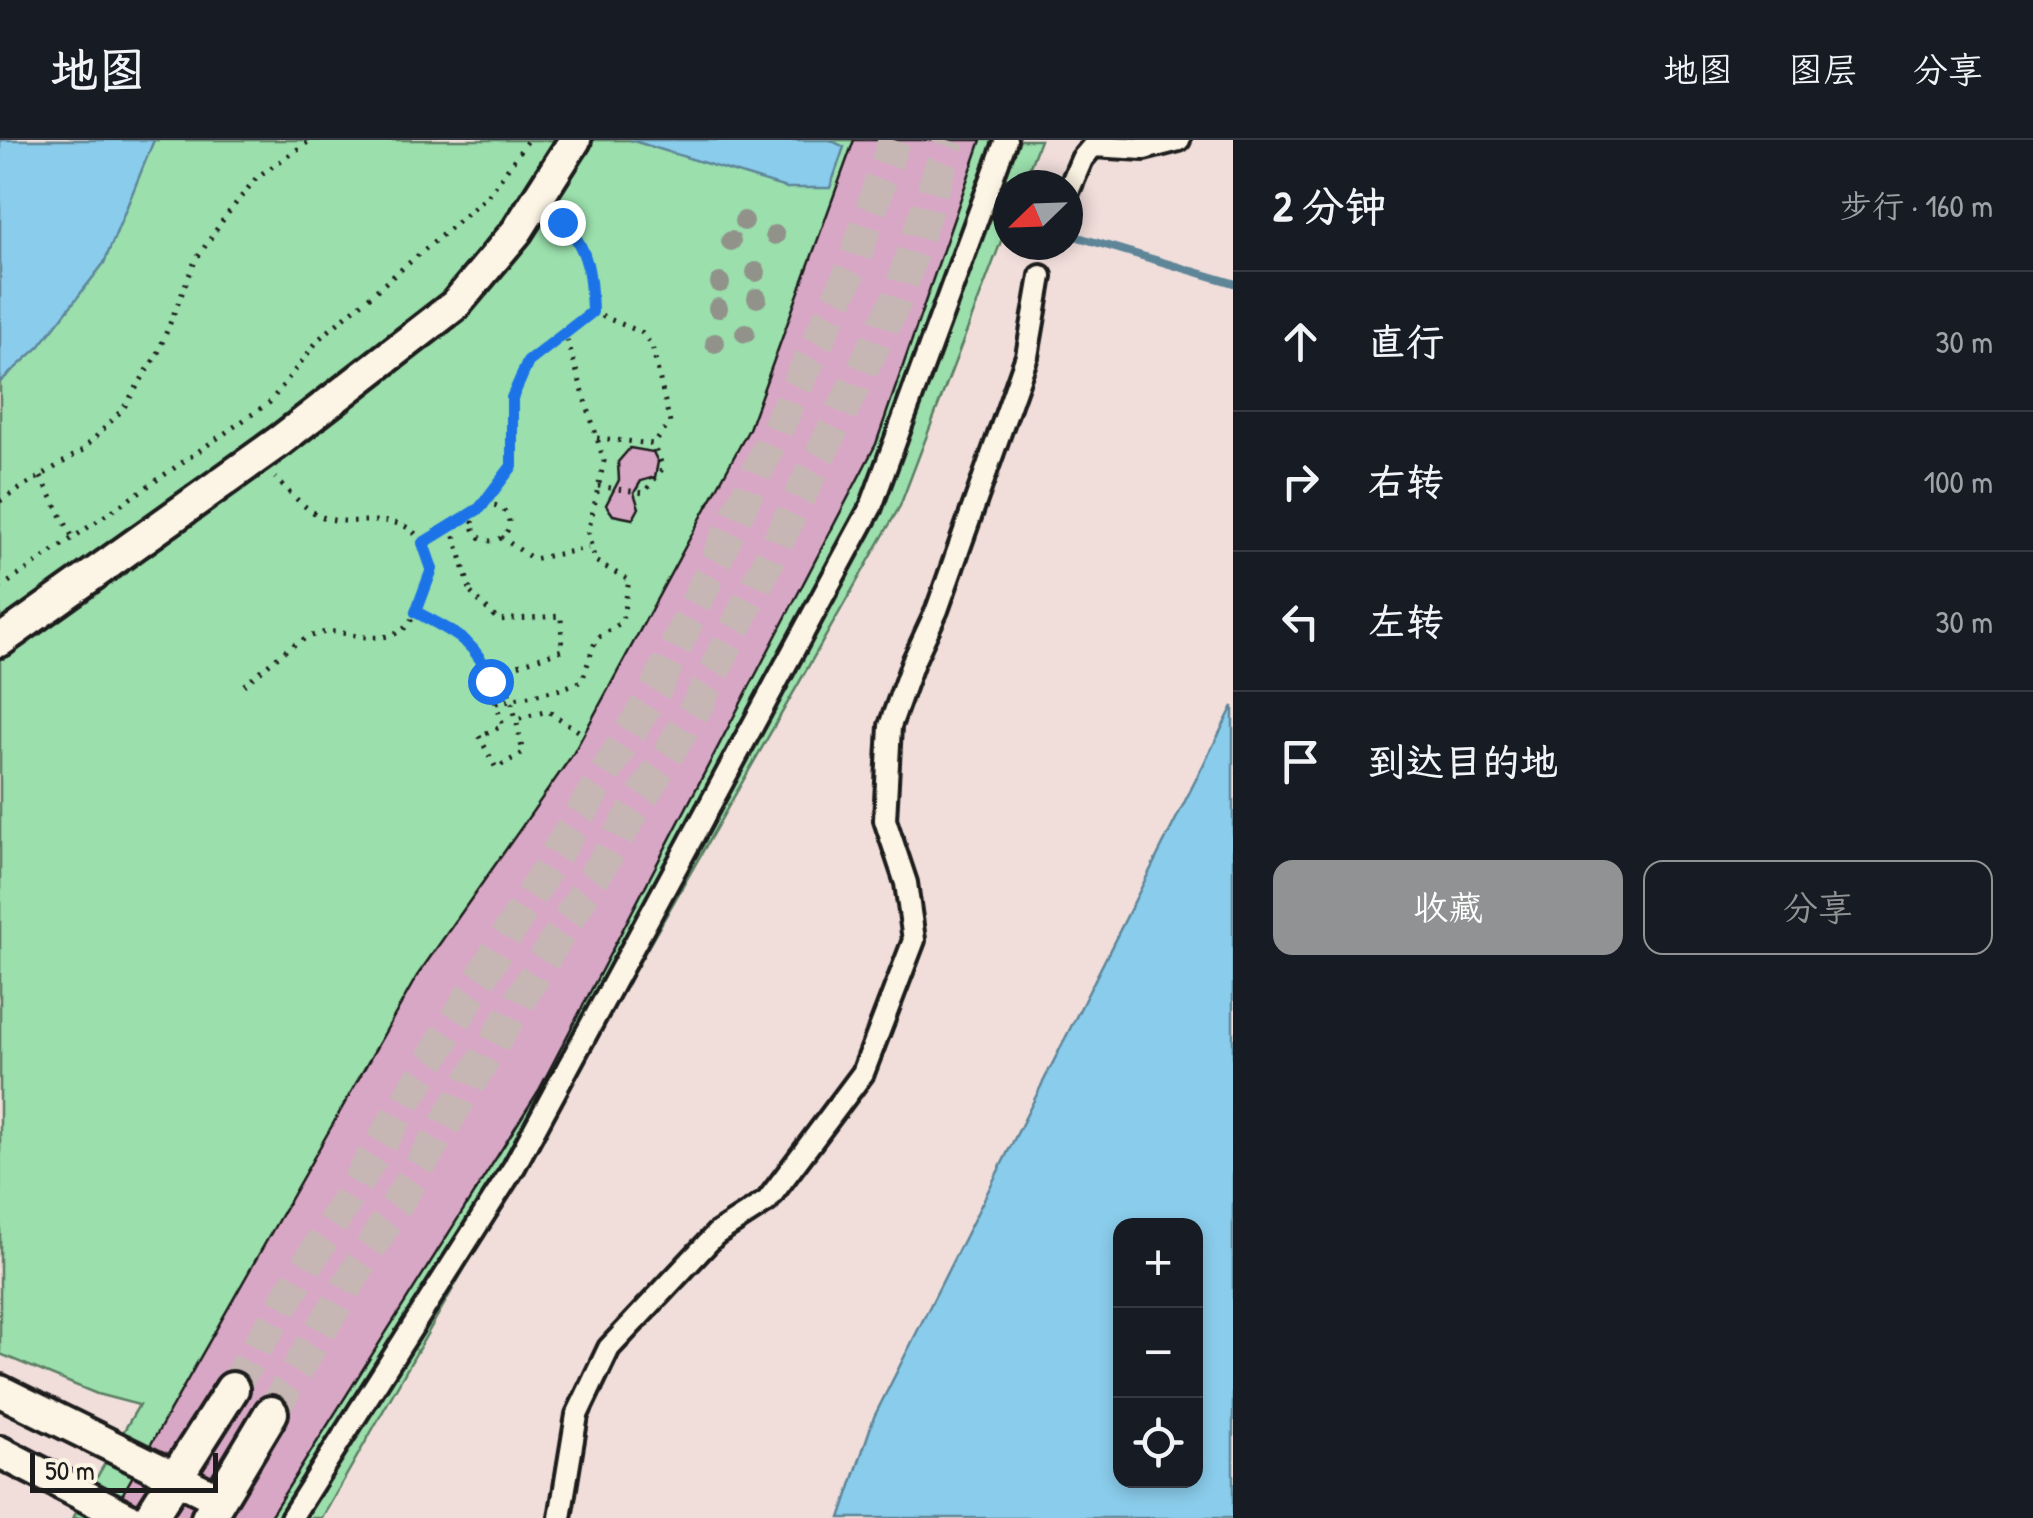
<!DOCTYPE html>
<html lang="zh">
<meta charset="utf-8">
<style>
body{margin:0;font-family:"Patrick Hand","LXGW WenKai TC",sans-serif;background:#20242c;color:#f1f3f6}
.controls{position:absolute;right:30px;bottom:30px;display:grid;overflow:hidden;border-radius:20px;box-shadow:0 5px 15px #0003}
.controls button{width:90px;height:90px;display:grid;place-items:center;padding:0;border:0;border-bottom:2px solid #363941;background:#171b24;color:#f1f3f6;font:50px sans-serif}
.compass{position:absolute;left:993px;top:30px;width:90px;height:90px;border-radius:50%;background:#171b24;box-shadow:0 5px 15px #0003;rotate:247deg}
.scale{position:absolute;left:30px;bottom:25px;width:188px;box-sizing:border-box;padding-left:10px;border:5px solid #1c1c1c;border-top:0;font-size:28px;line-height:35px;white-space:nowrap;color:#1c1c1c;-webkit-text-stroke:8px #fcf5e5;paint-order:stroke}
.stop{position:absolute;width:30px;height:30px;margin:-22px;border:8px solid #1a73e8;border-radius:50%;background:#fff}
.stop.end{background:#1a73e8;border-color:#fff;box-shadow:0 2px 10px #0008}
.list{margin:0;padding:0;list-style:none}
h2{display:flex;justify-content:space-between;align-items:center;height:130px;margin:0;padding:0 40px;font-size:42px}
h2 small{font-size:32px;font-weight:400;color:#9ea1a6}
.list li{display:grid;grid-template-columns:65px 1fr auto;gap:30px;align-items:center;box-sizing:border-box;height:140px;padding:0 40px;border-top:2px solid #363941}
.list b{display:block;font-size:38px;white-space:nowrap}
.list em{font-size:32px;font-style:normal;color:#9ea1a6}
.actions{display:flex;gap:20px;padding:30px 40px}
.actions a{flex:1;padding:22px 0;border:2px solid #919294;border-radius:20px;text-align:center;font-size:35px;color:#919294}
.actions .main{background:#919294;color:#fff}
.icon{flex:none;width:55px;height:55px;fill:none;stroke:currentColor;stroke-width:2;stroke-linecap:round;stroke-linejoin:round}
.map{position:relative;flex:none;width:1233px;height:1378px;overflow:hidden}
header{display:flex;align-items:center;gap:60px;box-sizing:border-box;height:140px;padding:0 50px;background:#171b24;border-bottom:2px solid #363941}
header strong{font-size:48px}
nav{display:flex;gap:55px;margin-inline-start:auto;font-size:35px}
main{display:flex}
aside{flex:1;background:#171b24}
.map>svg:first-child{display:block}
.green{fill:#9adfac;stroke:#5b7e64;stroke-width:2.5}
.water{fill:#8acceb;stroke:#5e8698;stroke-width:2.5;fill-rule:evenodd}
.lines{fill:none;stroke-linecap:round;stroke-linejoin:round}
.stream{stroke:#5e8698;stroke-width:8}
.building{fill:#d8a7c5;stroke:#1c1c1c;stroke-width:2.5}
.primary-tunnel{stroke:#c6b7b5;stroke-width:32;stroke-dasharray:32 16;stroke-linecap:butt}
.street-casing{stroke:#1c1c1c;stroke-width:28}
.secondary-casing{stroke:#1c1c1c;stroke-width:38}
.primary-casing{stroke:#1c1c1c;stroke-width:40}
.path{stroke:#1c1c1c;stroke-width:5;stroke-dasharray:2.5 8;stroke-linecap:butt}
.street{stroke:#fcf5e5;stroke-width:20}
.secondary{stroke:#fcf5e5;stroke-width:30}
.primary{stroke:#fcf5e5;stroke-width:32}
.path-bridge{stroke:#1c1c1c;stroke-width:5;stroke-dasharray:2.5 8;stroke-linecap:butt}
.tree{fill:#91938a}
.route{stroke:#1a73e8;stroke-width:12}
</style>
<header>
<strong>地图</strong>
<nav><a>地图</a><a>图层</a><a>分享</a></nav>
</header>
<main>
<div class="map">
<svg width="1233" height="1378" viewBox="0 0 1233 1378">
<rect width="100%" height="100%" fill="#f1dedb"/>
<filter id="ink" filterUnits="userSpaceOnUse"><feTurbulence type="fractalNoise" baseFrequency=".01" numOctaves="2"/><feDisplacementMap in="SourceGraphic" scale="20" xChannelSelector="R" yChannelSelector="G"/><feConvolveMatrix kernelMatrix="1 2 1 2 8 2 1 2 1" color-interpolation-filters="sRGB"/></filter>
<g filter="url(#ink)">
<path class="green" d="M0,0H1040L1023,45H1008V83L900,366L322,1378H73L139,1265L97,1254L0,1214Z"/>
<path class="water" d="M0,0H154L104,123L39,207L0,242Z
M630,0H830L844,7L830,48H786Z
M1233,566V1378H840L874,1277ZM1120,1086H1196V1340H1120Z"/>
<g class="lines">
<path class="stream" d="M1068,94L1233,143"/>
</g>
<path class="building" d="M854,0H981L876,304L539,950L269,1378H109L417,836L573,614L749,289Z
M630,308L653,312L658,322L655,337L641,341L634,353L639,368L633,379L613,375L606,365L619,340L618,322Z"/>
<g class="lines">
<path class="primary-tunnel" d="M232,1249L656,549L852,128L894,0
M271,1273L697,566L898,157L949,0"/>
<defs>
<path id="street" d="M1068,52L1082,19L1093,6L1144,9L1179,0
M291,1378L514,1027L871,367L1006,0
M560,1378L577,1275L609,1208L716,1094L767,1061L863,933L914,800L906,743L885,680L890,586L913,522L937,470L1027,216L1041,136"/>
<path id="secondary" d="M0,501L281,300L455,165L517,91L575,0
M0,1251L219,1359
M0,1312L128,1378"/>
<path id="primary" d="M150,1378L232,1249
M208,1378L271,1273"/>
</defs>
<use href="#street" class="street-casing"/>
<use href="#secondary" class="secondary-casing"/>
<use href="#primary" class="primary-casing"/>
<path class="path" d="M592,172L641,192L652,206L670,283L654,304L597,298
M41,337L73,398
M598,346L644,353L663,328L654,304
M0,361L83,310L123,269L158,213L195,121L225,77L257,37L311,0
M473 383a18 18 0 1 1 36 0a18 18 0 1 1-36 0Z
M452,386L471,453
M501,397L533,419L588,408
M423,403L480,368L512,326L511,258L528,222L592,172C591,138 589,106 562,82
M0,448L270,262L319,199L488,56L528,0
M416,473L458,494L483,519L503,586L479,596L496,628L523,613L516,579
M244,545C268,526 295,496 327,492C336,491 348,494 357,496C410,503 413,481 428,438C432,427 429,420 425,409C408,367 362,387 329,379C308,374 290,352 275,338
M496,563L561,549L582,541L596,499L622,482L629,440L595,421L588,393L604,321L565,193"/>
<use href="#street" class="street"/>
<use href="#secondary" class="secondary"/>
<use href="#primary" class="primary"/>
<path class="path-bridge" d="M471,453L498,480L561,476L562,510L503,530L516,579L548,571L583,594"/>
</g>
<g class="tree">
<circle cx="744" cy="81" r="10"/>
<circle cx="775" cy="95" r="10"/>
<circle cx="731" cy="101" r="10"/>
<circle cx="756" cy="132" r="10"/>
<circle cx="720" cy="143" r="10"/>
<circle cx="757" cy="158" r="10"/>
<circle cx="718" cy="168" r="10"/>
<circle cx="745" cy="193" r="10"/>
<circle cx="715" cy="203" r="10"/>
</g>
</g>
<g class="lines" filter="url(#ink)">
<path class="route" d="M490,541C478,501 451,491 416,472L432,429L423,403L480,368L512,326V258L528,222L592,172C591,138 589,106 562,82"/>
</g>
</svg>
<div class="controls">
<button>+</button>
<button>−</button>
<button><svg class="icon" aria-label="locate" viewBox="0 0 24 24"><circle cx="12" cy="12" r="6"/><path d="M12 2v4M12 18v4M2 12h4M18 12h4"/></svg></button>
</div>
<svg class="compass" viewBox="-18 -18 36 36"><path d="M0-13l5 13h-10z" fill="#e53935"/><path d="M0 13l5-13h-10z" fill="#9ea1a6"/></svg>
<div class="scale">50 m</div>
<div class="stop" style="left:490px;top:541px"></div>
<div class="stop end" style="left:562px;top:82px"></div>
</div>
<aside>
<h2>2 分钟<small>步行 · 160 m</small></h2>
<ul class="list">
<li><svg class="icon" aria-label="ahead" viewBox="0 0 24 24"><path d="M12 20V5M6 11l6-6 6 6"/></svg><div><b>直行</b></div><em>30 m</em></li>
<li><svg class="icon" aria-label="right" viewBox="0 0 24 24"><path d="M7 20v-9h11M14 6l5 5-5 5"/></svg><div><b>右转</b></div><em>100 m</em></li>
<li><svg class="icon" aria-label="left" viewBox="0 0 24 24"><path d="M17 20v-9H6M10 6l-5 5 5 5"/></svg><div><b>左转</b></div><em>30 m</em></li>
<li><svg class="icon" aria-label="arrive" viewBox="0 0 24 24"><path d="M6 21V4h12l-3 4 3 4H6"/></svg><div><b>到达目的地</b></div></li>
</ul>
<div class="actions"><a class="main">收藏</a><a>分享</a></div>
</aside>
</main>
